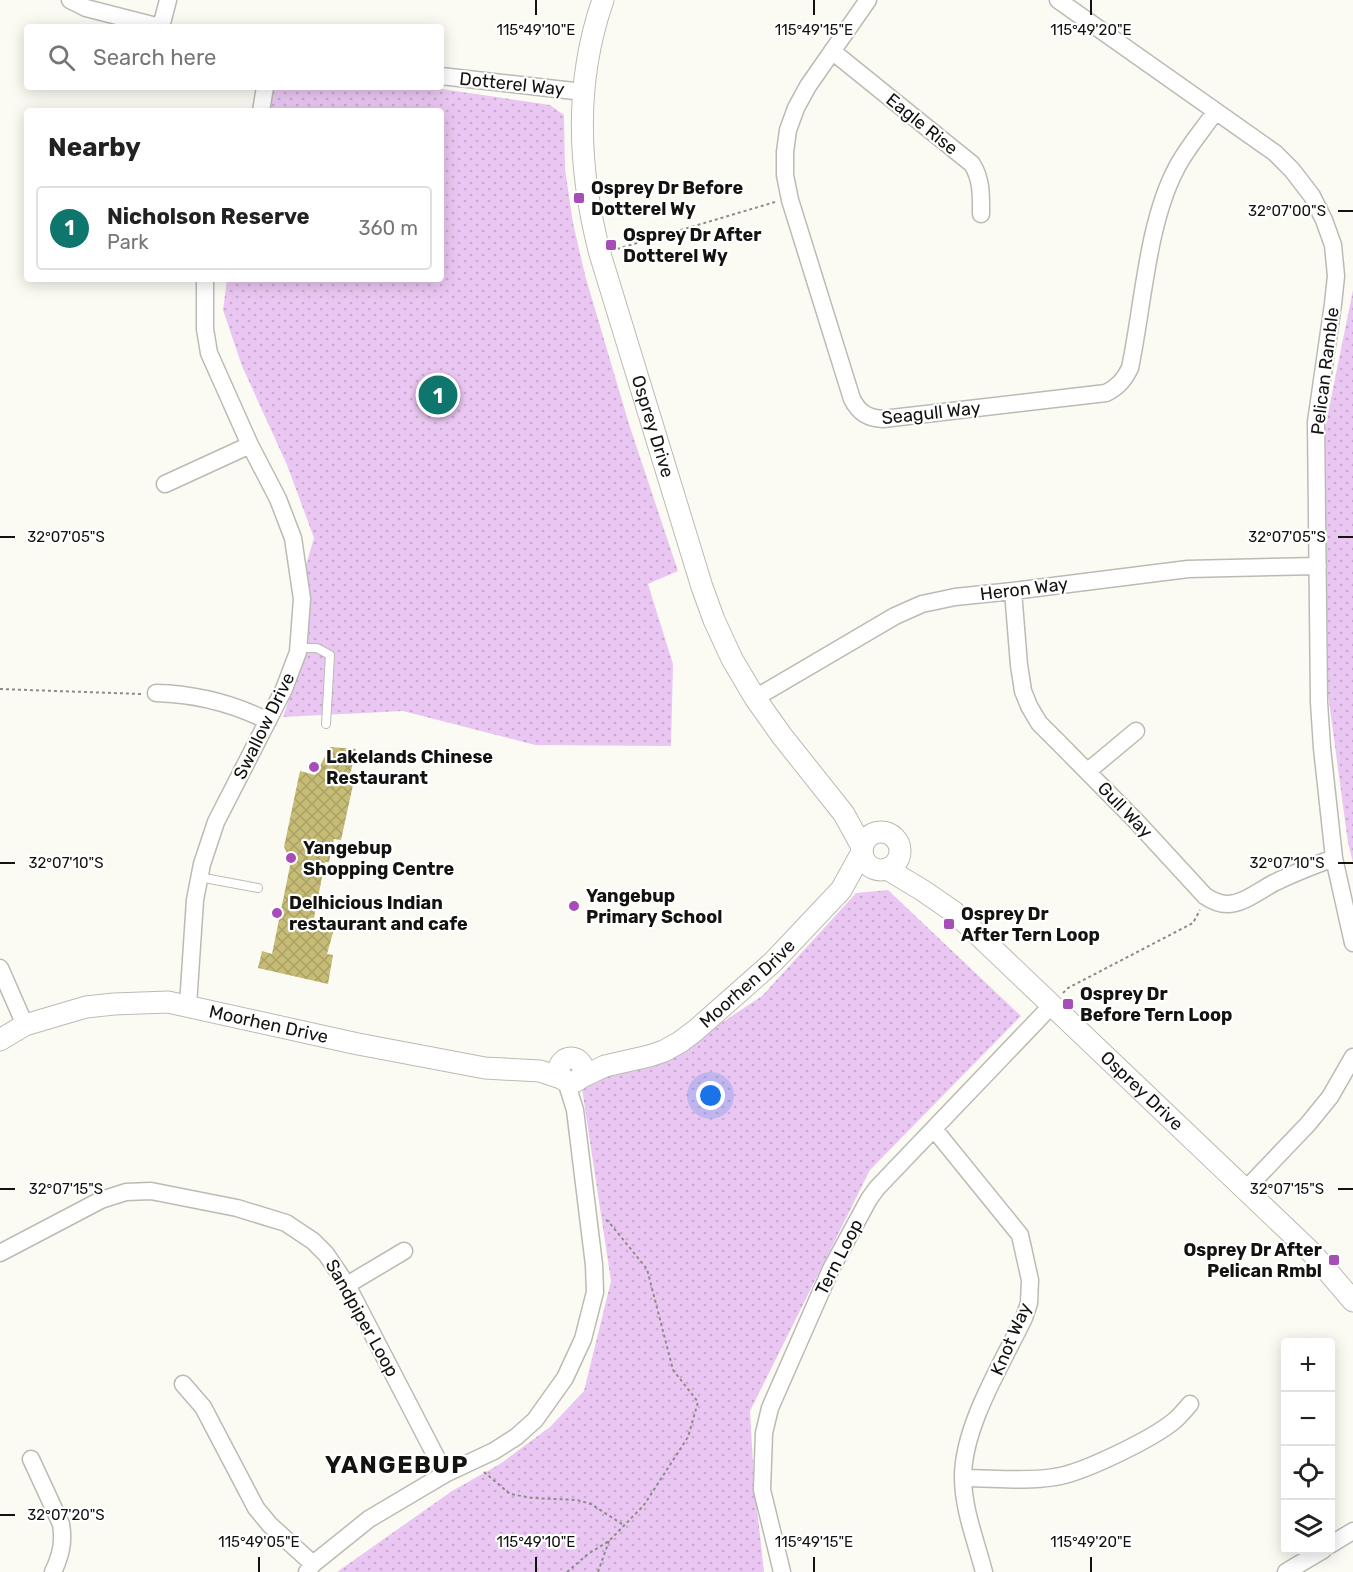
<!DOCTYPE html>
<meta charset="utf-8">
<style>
body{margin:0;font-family:Rubik,sans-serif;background:#f2f2f2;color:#222}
.controls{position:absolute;right:18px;bottom:18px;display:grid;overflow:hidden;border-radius:6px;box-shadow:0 3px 15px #0003}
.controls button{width:54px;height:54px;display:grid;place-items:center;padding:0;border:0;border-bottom:2px solid #e0e0e0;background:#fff;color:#222;font:30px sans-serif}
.you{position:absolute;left:711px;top:1096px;width:21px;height:21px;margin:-15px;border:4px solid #fff;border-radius:50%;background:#1a73e8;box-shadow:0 0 0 9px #1a73e833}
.badge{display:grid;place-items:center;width:39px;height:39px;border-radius:50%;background:#0f766e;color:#fff;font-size:20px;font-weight:700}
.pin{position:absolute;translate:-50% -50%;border:3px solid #fff;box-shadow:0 2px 6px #0006}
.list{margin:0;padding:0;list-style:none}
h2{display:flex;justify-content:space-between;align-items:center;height:78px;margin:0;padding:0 24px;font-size:26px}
h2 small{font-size:20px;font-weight:400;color:#767676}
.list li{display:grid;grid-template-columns:39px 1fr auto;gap:18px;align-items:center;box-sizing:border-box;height:84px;margin:0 12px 12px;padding:0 12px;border:2px solid #e0e0e0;border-radius:6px}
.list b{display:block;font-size:22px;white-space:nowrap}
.list p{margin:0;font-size:20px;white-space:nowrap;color:#767676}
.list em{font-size:20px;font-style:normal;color:#767676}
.icon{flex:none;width:33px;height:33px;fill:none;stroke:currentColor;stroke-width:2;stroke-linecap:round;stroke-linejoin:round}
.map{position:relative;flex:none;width:1353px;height:1572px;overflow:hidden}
.search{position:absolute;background:#fff;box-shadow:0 3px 15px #0003;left:24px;top:24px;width:420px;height:66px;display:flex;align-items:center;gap:15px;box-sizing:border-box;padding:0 21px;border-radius:6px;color:#767676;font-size:22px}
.panel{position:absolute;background:#fff;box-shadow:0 3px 15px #0003;left:24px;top:108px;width:420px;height:174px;border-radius:6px}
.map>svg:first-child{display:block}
.park{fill:url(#park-dots)}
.building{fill:url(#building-cross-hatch)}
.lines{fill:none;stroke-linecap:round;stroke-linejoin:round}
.service-casing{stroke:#bbbbb4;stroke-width:10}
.minor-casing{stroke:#bbbbb4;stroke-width:19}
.tertiary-casing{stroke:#bbbbb4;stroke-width:23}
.path{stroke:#8c8c87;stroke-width:2;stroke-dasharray:3 3;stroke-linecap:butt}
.service{stroke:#fff;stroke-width:8}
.minor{stroke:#fff;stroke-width:16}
.tertiary{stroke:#fff;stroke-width:21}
.ticks{fill:none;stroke:#131311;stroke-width:2}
.poi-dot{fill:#a64dba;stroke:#fff;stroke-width:2}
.labels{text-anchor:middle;stroke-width:4.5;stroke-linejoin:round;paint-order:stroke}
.street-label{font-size:18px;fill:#131311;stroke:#fff}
.poi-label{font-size:18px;font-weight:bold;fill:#131311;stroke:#fff;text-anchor:start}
.district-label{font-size:24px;font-weight:bold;letter-spacing:1.5px;fill:#131311;stroke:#fff}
.ticks-label{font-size:15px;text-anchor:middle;fill:#131311;stroke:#fff;stroke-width:4.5;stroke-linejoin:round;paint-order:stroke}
</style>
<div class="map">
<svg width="1353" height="1572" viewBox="0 0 1353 1572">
<defs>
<pattern id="park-dots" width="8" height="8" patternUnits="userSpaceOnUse" patternTransform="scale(1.5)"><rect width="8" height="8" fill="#eac7f2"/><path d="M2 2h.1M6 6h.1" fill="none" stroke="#c8aace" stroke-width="1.8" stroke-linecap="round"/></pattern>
<pattern id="building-cross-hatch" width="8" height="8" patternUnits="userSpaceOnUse" patternTransform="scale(1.5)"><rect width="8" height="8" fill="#c6bc76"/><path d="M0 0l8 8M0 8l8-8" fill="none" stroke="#a9a165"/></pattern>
</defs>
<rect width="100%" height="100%" fill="#fbfbf4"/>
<path class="park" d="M273,87H428L550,105L564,115L565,169L573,223L585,275L629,424L678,571L648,584L673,664L671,746L535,745L403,711L283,717L308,644L306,565L314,538L287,465L242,366L223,310L227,279H441V111H270Z
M1353,290V862L1348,843L1328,694L1325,428Z
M888,890L1021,1016L870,1170L750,1411L754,1481L764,1572H337L452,1491L500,1464L550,1427L584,1391L611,1281L581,1082L661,1063L762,996L856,893Z"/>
<path class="building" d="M330,747L356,749L348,784L353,785L341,840L334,839L329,862H325L314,918L336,922L327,954L333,955L328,984L258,968L262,951L272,954L291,861L284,847L300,771L315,775Z"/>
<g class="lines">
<defs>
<path id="service" d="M298,648H317L330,655L326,724
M199,877L258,888"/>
<path id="minor" d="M70,0L86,8L160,27
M868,0L808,86L796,108L788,130L785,152V175L790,200L852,399C859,413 868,418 883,419L1106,393C1118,387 1124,380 1130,368C1143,307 1147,224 1176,169C1186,149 1202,131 1215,112
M1058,0L1275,153L1292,170L1312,196L1324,220L1333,245L1336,276L1333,304L1316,422L1319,702L1322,748L1334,858L1353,943
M161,27L168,0
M832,51L972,164C982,180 981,196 981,214
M441,76L583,92
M261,111L265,87
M165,484L250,445
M1013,591L1019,665L1023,691L1029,706L1039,723L1059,743L1136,821L1205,896C1211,900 1219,904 1227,904C1245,904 1262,888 1278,881C1296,872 1315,865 1334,858
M156,693C196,694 232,703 268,721
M755,698L895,616L922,604L955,597L1013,591L1188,569L1318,566
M1088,771L1136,731
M0,968L25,1025
M188,1005L195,900L202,864L216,822L284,689L298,652L302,599L293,538L278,499L250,445L209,353L205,329V279
M934,1129L1020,1235L1030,1280L1029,1303L1024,1318C1002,1364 963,1426 963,1477C963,1509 976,1541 984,1572
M1246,1189L1308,1124L1330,1097L1353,1057
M0,1253L101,1200L126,1192L151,1191L237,1208L286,1223L313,1241L326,1254L347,1285L445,1474
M347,1285L404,1251
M183,1384L203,1407L256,1508L270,1525L313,1564
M31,1459L61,1524C64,1542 61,1555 53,1572
M963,1478C993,1478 1025,1482 1055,1477C1083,1473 1152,1439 1174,1421C1180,1416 1185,1410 1190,1404
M1330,1545L1353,1531
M307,1572L313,1564L369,1519L445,1474L494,1451L516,1437L535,1420L565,1378L583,1339L595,1292L594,1265L575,1110L566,1081
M782,1572L762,1490L764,1433L770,1408L831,1269L869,1199L877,1188L1052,1005
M1286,1572L1323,1550"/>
<g id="tertiary">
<path id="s1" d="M603,0C574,83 578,170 600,254L702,587L714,620L732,659L755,698L782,736L844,814L862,847"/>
<circle cx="881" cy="851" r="19"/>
<path id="s2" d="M887,869L922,890L954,912L1312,1253L1353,1301"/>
<path id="s3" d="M0,1040L25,1025L86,1007L114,1004L168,1002L358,1044L485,1068L540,1071L564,1079"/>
<circle cx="571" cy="1070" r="12"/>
<path id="s4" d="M582,1077L605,1066L649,1056L664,1051L680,1042L696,1030L773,962L841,890L862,852"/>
</g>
</defs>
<use href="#service" class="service-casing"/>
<use href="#minor" class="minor-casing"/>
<use href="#tertiary" class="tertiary-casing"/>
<path class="path" d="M617,249L775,202
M0,689L141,694
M1063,993L1068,988L1193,923L1200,910
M484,1472L510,1494L533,1498L577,1500L591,1504L625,1526
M567,1572L588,1554L609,1541L644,1505L688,1437L698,1402L673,1370L647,1269L608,1221L603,1219
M598,1572L609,1541"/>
<use href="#service" class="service"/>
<use href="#minor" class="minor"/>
<use href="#tertiary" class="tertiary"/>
</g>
<path class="ticks" d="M536,0V15M814,0V15M1091,0V15M1338,211H1353M0,537H15M1338,537H1353M0,863H15M1338,863H1353M0,1189H15M1338,1189H1353M0,1515H15M259,1557V1572M536,1557V1572M814,1557V1572M1091,1557V1572"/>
<g class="poi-dot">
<rect x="573" y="192" width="12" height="12" rx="3"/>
<rect x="605" y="239" width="12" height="12" rx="3"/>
<circle cx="314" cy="767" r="6"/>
<circle cx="291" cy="858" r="6"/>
<circle cx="574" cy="906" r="6"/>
<circle cx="277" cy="913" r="6"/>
<rect x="943" y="918" width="12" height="12" rx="3"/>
<rect x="1062" y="998" width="12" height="12" rx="3"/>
<rect x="1328" y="1254" width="12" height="12" rx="3"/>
</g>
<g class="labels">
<g class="street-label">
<text transform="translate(512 84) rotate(6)" y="6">Dotterel Way</text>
<text transform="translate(922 124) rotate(39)" y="6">Eagle Rise</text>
<text transform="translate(1325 371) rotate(-83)" y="6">Pelican Ramble</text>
<text transform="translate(931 413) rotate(-6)" y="6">Seagull Way</text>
<text dy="6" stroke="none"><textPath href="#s1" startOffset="438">Osprey Drive</textPath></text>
<text transform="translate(1024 589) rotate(-7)" y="6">Heron Way</text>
<text transform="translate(264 726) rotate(-64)" y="6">Swallow Drive</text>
<text transform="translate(1125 810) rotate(46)" y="6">Gull Way</text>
<text dy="6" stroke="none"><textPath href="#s4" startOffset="194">Moorhen Drive</textPath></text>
<text dy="6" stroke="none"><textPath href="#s3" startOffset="278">Moorhen Drive</textPath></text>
<text dy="6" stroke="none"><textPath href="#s2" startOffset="339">Osprey Drive</textPath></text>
<text transform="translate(839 1257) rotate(-63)" y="6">Tern Loop</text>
<text transform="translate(362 1318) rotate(61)" y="6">Sandpiper Loop</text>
<text transform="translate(1011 1339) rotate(-67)" y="6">Knot Way</text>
</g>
<g class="poi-label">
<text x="591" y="194">Osprey Dr Before<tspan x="591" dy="21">Dotterel Wy</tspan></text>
<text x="623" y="241">Osprey Dr After<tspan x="623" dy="21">Dotterel Wy</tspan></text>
<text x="326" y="763">Lakelands Chinese<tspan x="326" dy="21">Restaurant</tspan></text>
<text x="303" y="854">Yangebup<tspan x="303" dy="21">Shopping Centre</tspan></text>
<text x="586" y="902">Yangebup<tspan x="586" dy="21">Primary School</tspan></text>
<text x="289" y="909">Delhicious Indian<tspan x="289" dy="21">restaurant and cafe</tspan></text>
<text x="961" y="920">Osprey Dr<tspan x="961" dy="21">After Tern Loop</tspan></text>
<text x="1080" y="1000">Osprey Dr<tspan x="1080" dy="21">Before Tern Loop</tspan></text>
<text x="1322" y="1256" text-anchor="end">Osprey Dr After<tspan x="1322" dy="21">Pelican Rmbl</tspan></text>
</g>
<g class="district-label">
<text x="397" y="1473">YANGEBUP</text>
</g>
</g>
<g class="ticks-label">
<text x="536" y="35">115°49'10"E</text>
<text x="814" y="35">115°49'15"E</text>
<text x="1091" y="35">115°49'20"E</text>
<text x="1287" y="216">32°07'00"S</text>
<text x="66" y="542">32°07'05"S</text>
<text x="1287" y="542">32°07'05"S</text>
<text x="66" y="868">32°07'10"S</text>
<text x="1287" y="868">32°07'10"S</text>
<text x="66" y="1194">32°07'15"S</text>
<text x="1287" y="1194">32°07'15"S</text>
<text x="66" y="1520">32°07'20"S</text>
<text x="259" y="1547">115°49'05"E</text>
<text x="536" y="1547">115°49'10"E</text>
<text x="814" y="1547">115°49'15"E</text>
<text x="1091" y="1547">115°49'20"E</text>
</g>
</svg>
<div class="controls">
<button>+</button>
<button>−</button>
<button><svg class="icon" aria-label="locate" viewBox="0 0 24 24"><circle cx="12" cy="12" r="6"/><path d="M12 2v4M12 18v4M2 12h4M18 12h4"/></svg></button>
<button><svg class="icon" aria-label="layers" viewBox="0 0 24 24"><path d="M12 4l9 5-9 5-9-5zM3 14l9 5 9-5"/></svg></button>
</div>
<div class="you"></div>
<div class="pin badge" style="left:438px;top:395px">1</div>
<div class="search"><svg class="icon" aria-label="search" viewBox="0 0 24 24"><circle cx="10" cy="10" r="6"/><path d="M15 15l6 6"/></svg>Search here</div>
<section class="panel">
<h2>Nearby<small></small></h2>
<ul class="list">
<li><span class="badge">1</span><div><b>Nicholson Reserve</b><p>Park</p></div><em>360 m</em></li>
</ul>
</section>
</div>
